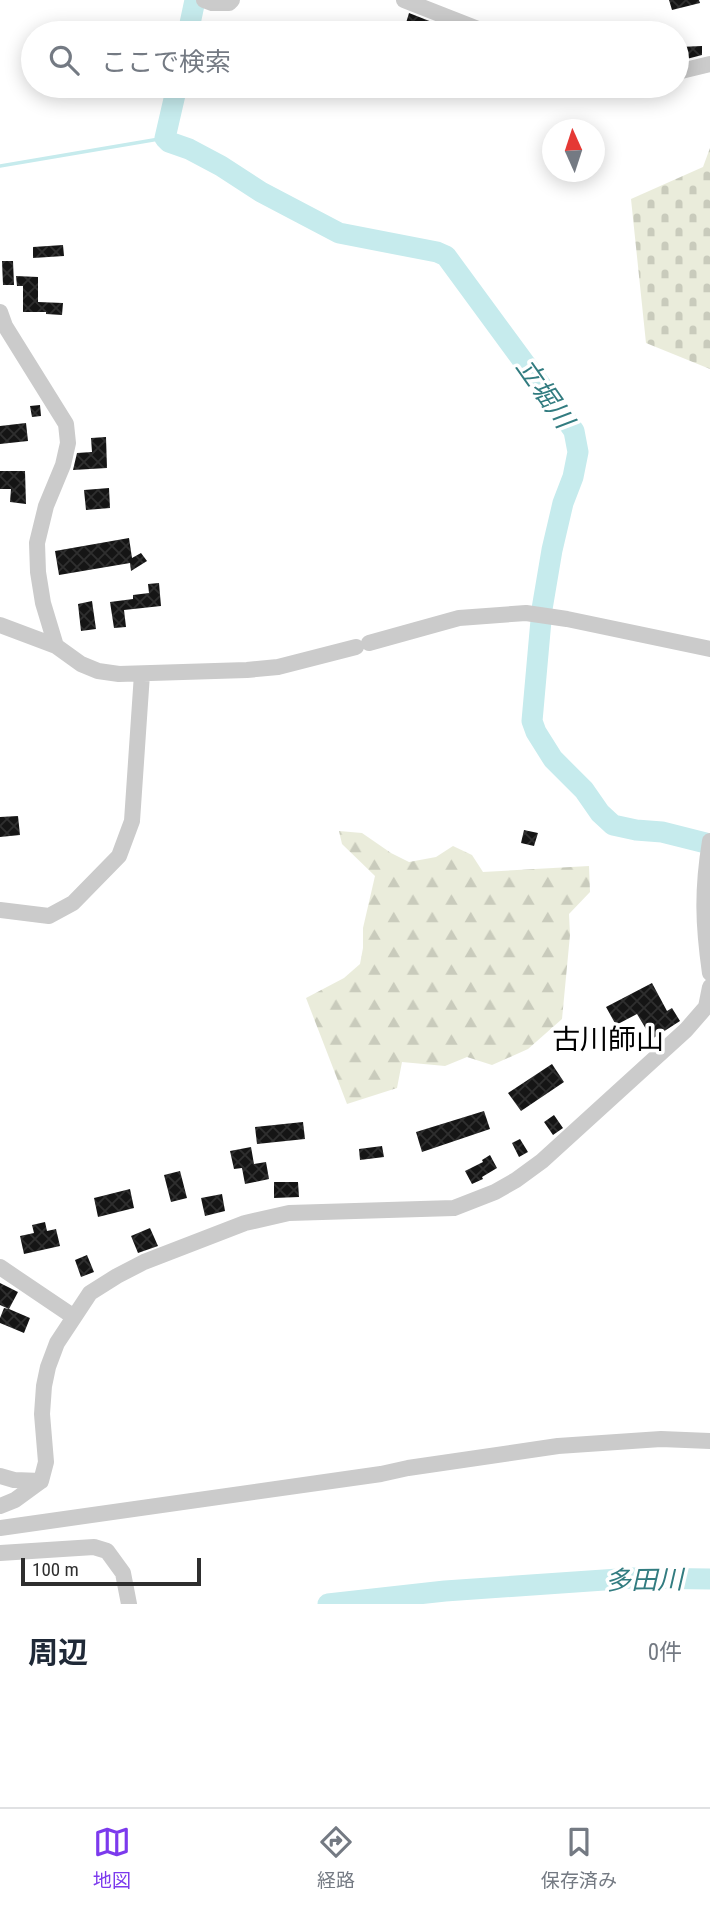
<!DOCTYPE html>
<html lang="ja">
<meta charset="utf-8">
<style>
body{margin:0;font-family:"Roboto Condensed","Noto Sans JP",sans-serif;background:#f2f2f3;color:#1f2937}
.compass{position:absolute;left:542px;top:119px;width:63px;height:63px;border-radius:50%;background:#fff;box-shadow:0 4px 18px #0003;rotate:357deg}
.scale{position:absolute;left:21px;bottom:18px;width:180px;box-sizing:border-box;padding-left:7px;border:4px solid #2e2e2e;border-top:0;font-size:19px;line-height:24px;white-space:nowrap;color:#2e2e2e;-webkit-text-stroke:5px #fff;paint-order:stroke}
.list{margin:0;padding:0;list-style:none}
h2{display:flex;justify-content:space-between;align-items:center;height:91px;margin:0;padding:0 28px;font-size:30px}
h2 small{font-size:23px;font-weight:400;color:#747a83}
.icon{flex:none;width:38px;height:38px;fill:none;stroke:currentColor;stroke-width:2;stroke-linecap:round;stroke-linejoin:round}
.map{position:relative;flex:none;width:710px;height:1604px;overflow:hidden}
.search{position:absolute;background:#fff;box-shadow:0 4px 18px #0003;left:21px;right:21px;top:21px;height:77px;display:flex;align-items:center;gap:18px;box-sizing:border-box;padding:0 24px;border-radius:38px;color:#747a83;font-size:26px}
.sheet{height:203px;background:#fff}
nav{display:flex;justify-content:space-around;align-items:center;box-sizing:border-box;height:98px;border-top:2px solid #e0e1e3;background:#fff;font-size:19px;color:#747a83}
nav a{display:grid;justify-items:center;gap:4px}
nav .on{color:#7c3aed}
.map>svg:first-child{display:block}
.forest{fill:url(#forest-firs)}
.cemetery{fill:url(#cemetery-stones)}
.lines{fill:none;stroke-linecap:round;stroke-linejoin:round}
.stream{stroke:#c6ebed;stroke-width:3.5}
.river{stroke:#c6ebed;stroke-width:21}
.building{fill:url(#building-cross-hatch)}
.minor{stroke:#cbcbcb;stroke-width:16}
.labels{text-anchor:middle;stroke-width:7;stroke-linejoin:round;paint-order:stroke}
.water-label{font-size:26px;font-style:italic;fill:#327c80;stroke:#fff}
.quarter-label{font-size:28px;fill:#000;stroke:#fff}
</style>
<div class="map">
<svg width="710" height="1604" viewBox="0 0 710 1604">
<defs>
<pattern id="forest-firs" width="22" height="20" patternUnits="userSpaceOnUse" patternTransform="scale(1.75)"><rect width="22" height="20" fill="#eaecdb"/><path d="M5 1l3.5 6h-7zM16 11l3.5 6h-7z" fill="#c9cbbc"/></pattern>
<pattern id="cemetery-stones" width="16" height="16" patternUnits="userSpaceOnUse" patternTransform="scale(1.75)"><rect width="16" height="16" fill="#eaecdb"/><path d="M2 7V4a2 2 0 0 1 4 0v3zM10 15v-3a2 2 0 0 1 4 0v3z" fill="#c9cbbc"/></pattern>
<pattern id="building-cross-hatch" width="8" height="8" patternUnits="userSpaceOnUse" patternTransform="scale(1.75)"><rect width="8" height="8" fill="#151515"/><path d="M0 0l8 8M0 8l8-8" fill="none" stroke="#2f2f2f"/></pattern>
</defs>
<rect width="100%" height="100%" fill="#fff"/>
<path class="forest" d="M339,831L362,833L391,853L409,862L436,857L453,846L472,855L483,872L589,866L590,892L569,914L570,935L562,1019L528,1049L492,1065L467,1057L445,1066L402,1062L397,1088L347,1104L306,998L344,978L360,964L363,948V928L375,876L342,844Z"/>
<path class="cemetery" d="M710,148V369L646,343L631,199L703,167Z"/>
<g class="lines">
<path class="stream" d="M0,166L165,138"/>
<path class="river" d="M188,33L195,0
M177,86L165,138L169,142L189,149L221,166L261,192L339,233L437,252L446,256L562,414L574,431L578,452L573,477L563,503L552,550L542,609L532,721L536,732L553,759L584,790L600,813L613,825L636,830L662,832L710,844
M328,1604L445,1591L633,1578L710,1579"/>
</g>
<path class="building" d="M669,0H699L700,3L672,10Z
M409,13L460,33H403Z
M702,46V55L679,61V47Z
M63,245L64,256L33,258V247Z
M2,261H13L14,285H3Z
M16,276L38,277V302L63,303L62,315L46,314V312H23V286H17Z
M40,405L41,416L32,417L30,406Z
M26,423L28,441L0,444V426Z
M106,437L107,468L73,470L77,453L92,452L91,438Z
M0,471H25L26,504L10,502L11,489H0Z
M109,488L110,508L86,510L84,490Z
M129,538L132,558L141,553L147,561L131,571L130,563L59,575L55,551Z
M159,583L161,606L124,610L126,627L114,628L110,602L133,599V595L149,593L148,584Z
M92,601L96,629L81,631L78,604Z
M18,816L20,835L0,837V817Z
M524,830L538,833L534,846L521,843Z
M652,983L667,1011L672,1008L680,1021L652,1039L637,1014L616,1025L606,1007Z
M552,1064L564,1082L521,1111L508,1093Z
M484,1111L490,1129L422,1152L416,1132Z
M554,1115L563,1128L553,1135L544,1122Z
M303,1122L305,1139L257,1144L255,1127Z
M520,1139L528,1152L519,1157L512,1143Z
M382,1146L384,1157L360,1160L359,1149Z
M251,1147L254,1164L266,1162L269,1179L245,1184L242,1168L234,1169L230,1151Z
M490,1155L497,1168L482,1177L483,1179L472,1184L465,1171L483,1162L482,1160Z
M180,1171L187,1198L171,1202L164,1175Z
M274,1182H298L299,1197L274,1198Z
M130,1189L134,1208L98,1217L94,1198Z
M222,1194L225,1211L205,1216L201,1198Z
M45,1222L47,1231L56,1229L60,1246L24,1254L20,1236L34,1233L32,1225Z
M150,1228L158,1246L138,1253L131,1236Z
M87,1255L94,1272L81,1277L75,1260Z
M0,1283L18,1292L9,1309L30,1318L24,1333L0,1323V1318L4,1308L9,1309L0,1305Z"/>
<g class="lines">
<path class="minor" d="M204,0L212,3H229L232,0
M404,0L488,33
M677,72L710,64
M0,312L5,326L66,424L68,443L63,465L46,506L37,543L38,572L43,603L56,646
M0,625L56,646L81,664L98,671L119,674L247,670L278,667L356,647
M369,643L459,618L526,613L567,619L710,649
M710,841C702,890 703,924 710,973
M0,910L49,916L73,903L119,856L132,821L142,674
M0,1267L74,1317
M0,1476L14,1480L41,1481L46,1462L42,1414L44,1386L48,1367L57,1343L90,1293L117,1276L144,1262L245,1223L289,1213L454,1208L495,1192L516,1180L542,1161L686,1030L706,1007L710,987
M0,1506L15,1500L41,1481
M0,1528L381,1474L408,1468L558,1446L661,1439L710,1441
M0,1553L94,1547L107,1551L123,1573L129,1604"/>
</g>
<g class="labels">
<g class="water-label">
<text transform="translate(545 393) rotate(55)" y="9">立堀川</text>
<text transform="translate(644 1580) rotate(-1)" y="9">多田川</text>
</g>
<g class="quarter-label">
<text x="608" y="1049">古川師山</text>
</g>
</g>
</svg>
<svg class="compass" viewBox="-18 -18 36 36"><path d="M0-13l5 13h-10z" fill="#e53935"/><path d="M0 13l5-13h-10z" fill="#747a83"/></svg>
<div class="scale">100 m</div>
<div class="search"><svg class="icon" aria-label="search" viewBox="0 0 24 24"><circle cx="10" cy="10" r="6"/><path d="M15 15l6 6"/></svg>ここで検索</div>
</div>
<section class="sheet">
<h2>周辺<small>0件</small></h2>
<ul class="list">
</ul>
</section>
<nav>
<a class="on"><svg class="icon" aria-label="map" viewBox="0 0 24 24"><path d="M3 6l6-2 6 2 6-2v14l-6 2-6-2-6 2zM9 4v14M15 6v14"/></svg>地図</a>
<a><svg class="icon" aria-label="directions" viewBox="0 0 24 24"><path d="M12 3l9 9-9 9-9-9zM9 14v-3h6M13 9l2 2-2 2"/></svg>経路</a>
<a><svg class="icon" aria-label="saved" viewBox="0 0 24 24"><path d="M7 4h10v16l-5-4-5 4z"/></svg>保存済み</a>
</nav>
